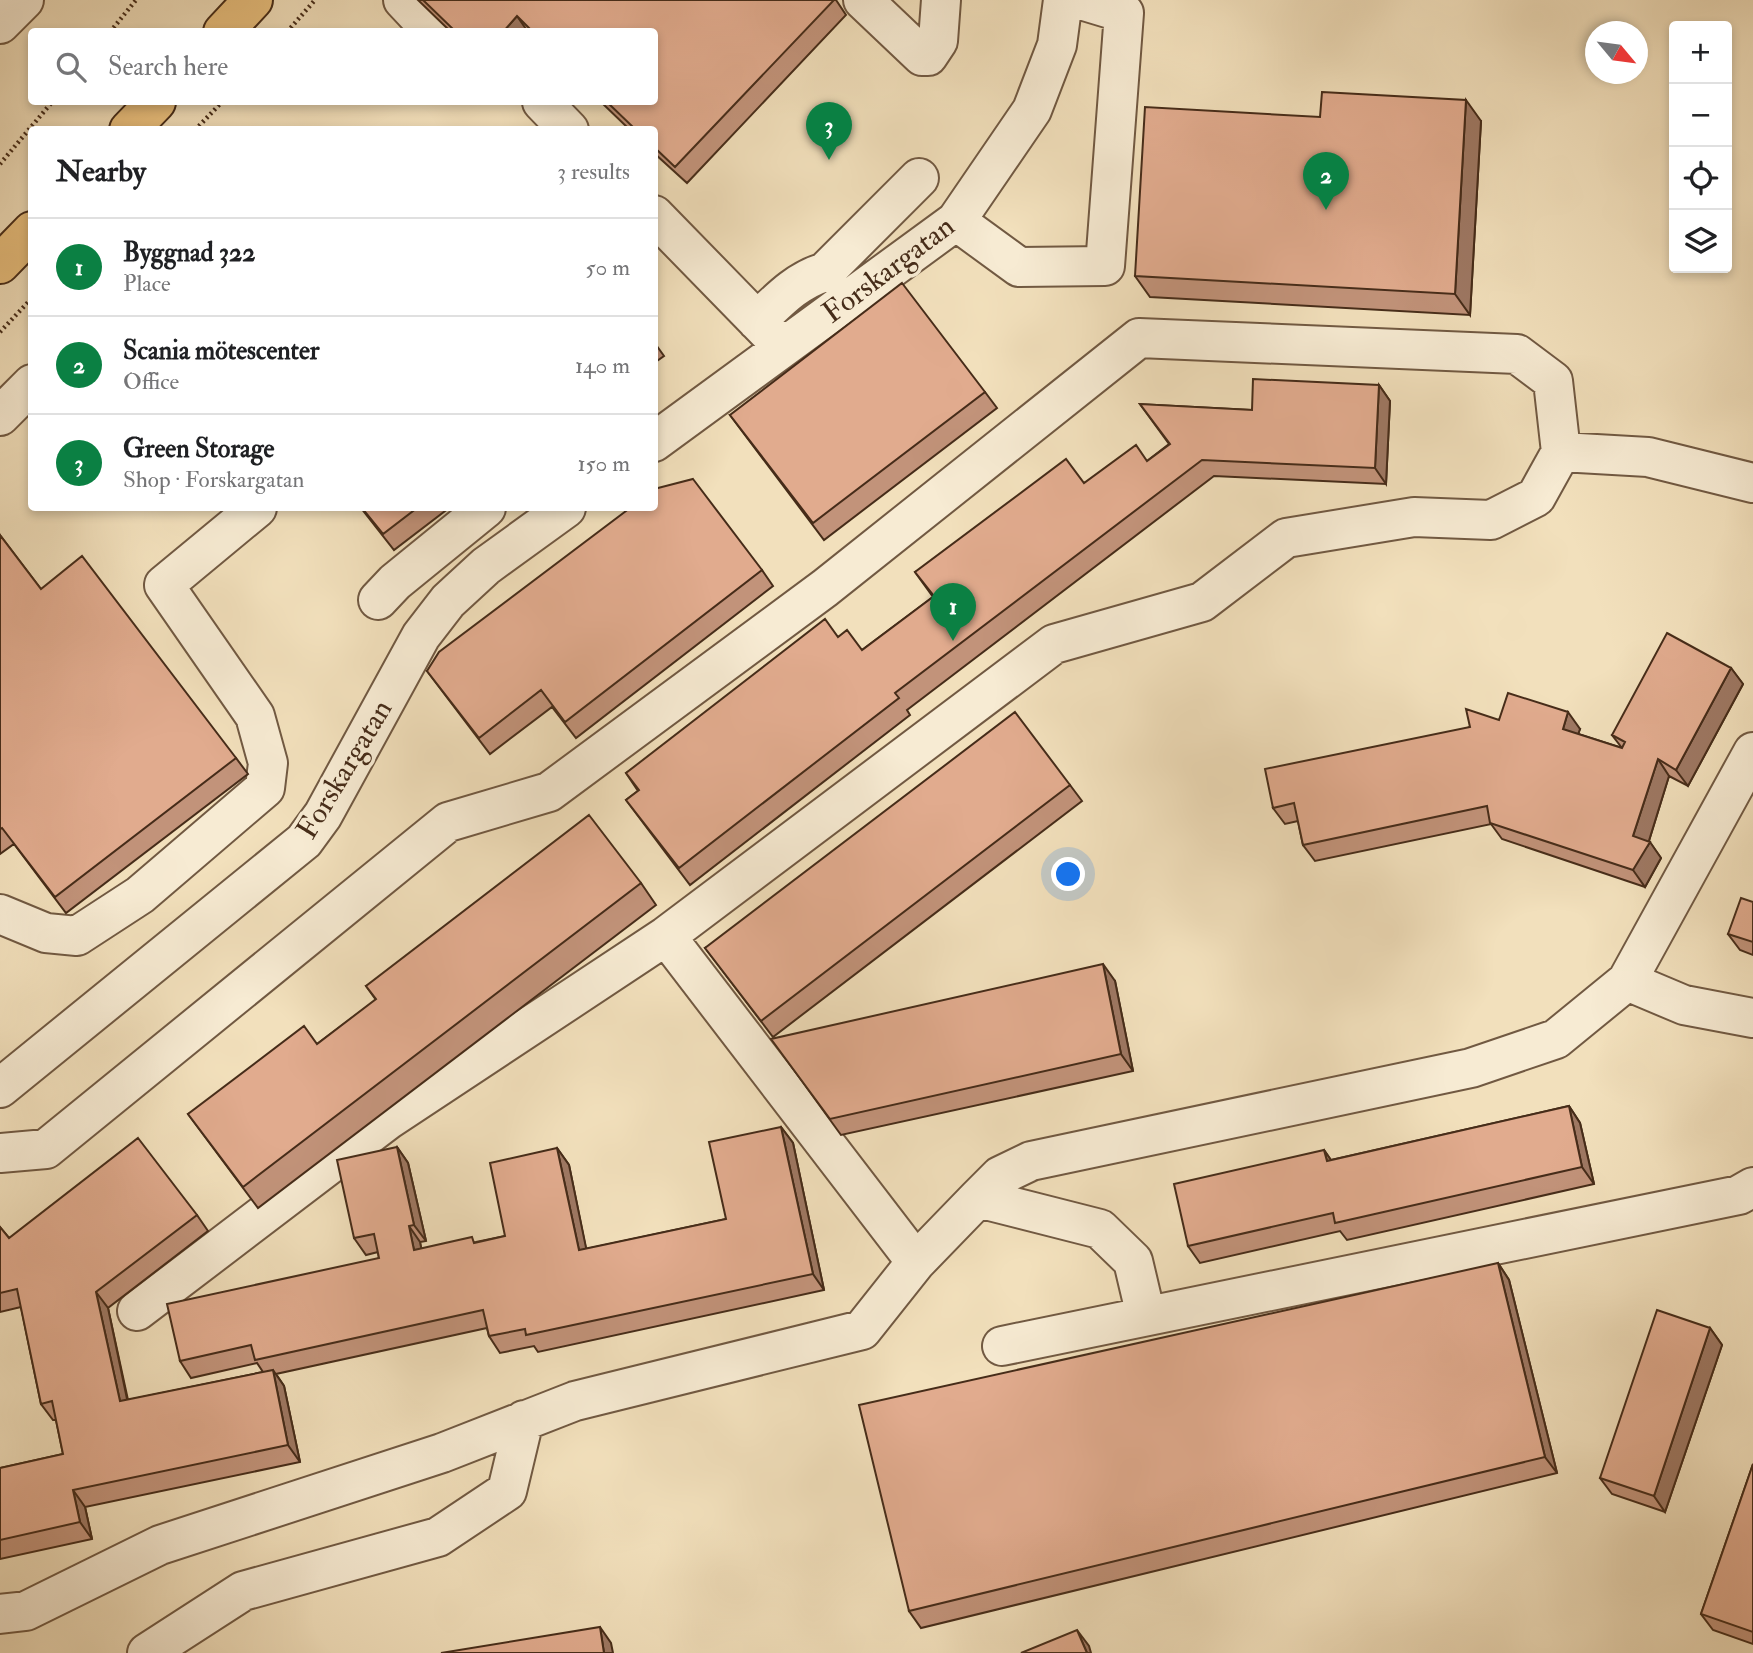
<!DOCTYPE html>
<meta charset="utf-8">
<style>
body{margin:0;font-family:"IM FELL Double Pica",serif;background:#f6f6f6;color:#202124}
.controls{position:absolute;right:21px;top:21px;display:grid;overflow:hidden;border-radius:7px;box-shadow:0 4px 10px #0003}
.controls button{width:63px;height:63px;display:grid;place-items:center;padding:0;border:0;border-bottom:2px solid #e0e0e0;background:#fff;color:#202124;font:35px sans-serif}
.compass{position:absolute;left:1585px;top:21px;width:63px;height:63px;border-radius:50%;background:#fff;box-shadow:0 4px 10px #0003;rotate:119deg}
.you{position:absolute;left:1069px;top:875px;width:24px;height:24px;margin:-18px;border:5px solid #fff;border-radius:50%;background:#1a73e8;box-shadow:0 0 0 10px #1a73e833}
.badge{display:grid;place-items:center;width:46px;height:46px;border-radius:50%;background:#0b8043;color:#fff;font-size:23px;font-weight:700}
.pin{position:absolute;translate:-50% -58px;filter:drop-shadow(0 2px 4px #0008)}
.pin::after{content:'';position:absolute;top:37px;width:24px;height:21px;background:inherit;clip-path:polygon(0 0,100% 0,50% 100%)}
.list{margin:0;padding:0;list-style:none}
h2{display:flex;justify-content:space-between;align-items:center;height:91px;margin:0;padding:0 28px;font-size:30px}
h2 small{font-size:23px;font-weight:400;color:#757577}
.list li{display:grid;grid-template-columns:46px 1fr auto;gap:21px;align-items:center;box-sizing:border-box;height:98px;padding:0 28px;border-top:2px solid #e0e0e0}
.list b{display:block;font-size:26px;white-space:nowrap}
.list p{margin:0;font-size:23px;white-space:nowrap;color:#757577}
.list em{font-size:23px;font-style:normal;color:#757577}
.icon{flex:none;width:38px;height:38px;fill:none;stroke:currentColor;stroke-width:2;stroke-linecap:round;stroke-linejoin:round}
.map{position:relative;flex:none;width:1753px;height:1653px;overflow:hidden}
.search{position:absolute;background:#fff;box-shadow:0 4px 10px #0003;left:28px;top:28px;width:630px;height:77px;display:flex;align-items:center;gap:18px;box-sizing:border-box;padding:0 24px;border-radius:7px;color:#757577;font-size:26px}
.panel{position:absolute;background:#fff;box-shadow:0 4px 10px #0003;left:28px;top:126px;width:630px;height:385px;border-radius:7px}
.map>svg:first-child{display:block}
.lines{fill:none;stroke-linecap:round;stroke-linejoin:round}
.minor-casing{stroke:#715942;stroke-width:42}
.major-casing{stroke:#462c19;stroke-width:42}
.path{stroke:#462c19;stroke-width:4.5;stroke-dasharray:2 3.5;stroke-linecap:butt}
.minor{stroke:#f7ebd3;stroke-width:38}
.major{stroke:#e9c07e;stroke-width:38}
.wall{fill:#c2937a;stroke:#462c19;stroke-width:2}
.shaded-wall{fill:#9e7863;stroke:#462c19;stroke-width:2}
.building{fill:#e1ab8e;stroke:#462c19;stroke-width:2}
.labels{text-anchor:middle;stroke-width:7;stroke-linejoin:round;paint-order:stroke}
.street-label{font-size:30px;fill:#462c19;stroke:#f7ebd3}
</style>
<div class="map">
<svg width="1753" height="1653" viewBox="0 0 1753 1653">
<rect width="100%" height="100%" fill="#f2e0bc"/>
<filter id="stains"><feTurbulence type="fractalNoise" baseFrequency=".00286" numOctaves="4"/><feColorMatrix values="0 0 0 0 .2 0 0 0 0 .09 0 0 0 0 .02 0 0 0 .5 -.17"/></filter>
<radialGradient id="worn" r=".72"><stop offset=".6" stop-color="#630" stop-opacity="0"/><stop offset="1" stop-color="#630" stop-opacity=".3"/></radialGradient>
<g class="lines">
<defs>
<path id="minor" d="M403,0L433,32
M863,0L922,56H928L938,41L941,0
M0,24L24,0
M542,102L569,130
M654,215L775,339
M956,221L1019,267L1105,266L1124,13L1081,0
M757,321C779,300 796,281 825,272L919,178
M0,416L32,384
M654,442L956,221L1032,110L1057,45L1063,0
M378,600L395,582L486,508
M0,914L46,933L77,936L140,895L265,788L268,763L255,716L164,585L257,508
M666,936L916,1262
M1627,981L1684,1005L1753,1018
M0,1088L304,841L323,815L421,636L448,601L486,566L566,508
M0,1153L46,1149L448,822L549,792L825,588L1139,338L1517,354L1553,381L1561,452L1648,457L1753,483
M978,1198L1100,1229L1133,1261L1146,1316
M137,1311L388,1120L666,936L1054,644L1202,602L1286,538L1414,517L1491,520L1536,497L1561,452
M1002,1346L1739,1195L1753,1187
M0,1614L26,1611L160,1545L442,1453L575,1401L862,1330L916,1262L978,1198L1000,1176L1031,1161L1471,1068L1556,1039L1627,981L1753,752
M147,1653L243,1591L438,1537L507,1491L524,1420"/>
<path id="major" d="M223,32L253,0
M129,130L156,102
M0,264L32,231"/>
</defs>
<use href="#minor" class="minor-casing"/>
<use href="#major" class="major-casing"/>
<path class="path" d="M110,32L136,0
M287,32L315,0
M195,130L222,102
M0,164L52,102
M0,332L32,298"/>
<use href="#minor" class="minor"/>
<use href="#major" class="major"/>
</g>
<path class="wall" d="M418,0H836L846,15L687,183L654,153V130H630L601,102H654V32H451Z
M1320,117L1481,121L1470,315L1150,297L1135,276Z
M654,342L664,356L654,363Z
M1379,385L1390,401L1386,484L1214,476L907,710L910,715L690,885L626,800L638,791L626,773L838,637L862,650L933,597L915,572L1084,483L1147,461L1169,444L1140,404L1252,410Z
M985,392L997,408L824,540L730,415Z
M361,508H449L394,550Z
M0,535L41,589L236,758L248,774L66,913L14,844L0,854Z
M762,570L773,586L576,738L552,707L490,754L427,671Z
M1731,668L1743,684L1688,786L1669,776L1649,841L1661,858L1645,887L1502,839L1491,824L1315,861L1303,845L1298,821L1285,824L1273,808L1470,727L1499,720L1580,729L1578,734L1622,748L1612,735Z
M1070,785L1082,801L773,1037L705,948Z
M641,883L656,905L258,1208L188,1114L317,1044L376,1000L366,986Z
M1753,902V955L1740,950L1728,934Z
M1115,981L1133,1071L841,1135L783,1055Z
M1569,1106L1580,1123L1594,1184L1347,1240L1340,1231L1200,1263L1188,1246L1324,1150L1331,1160Z
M781,1127L793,1143L824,1290L538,1352L534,1346L500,1353L489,1336L487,1328L276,1374L284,1386L300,1462L85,1507L92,1539L0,1559V1468L63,1454L56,1420H53L41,1404L21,1307L0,1312V1227L9,1238L197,1215L208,1231L108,1308L128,1400L263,1372L257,1363L191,1378L180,1361L379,1258L378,1252L366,1255L354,1238L397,1147L408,1163L426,1241L420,1242L421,1249L476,1242L505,1236L557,1148L569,1165L586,1249L726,1219Z
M1498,1263L1509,1280L1557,1473L921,1628L909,1611Z
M1710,1328L1722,1345L1665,1512L1612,1494L1600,1478Z
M1753,1464V1644L1713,1630L1701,1614Z"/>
<path class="shaded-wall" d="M517,16L528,32H503Z
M1466,100L1481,121L1470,315L1455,294Z
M1379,385L1390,401L1386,484L1375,468Z
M1731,668L1743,684L1688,786L1676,770Z
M1568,712L1580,729L1574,746L1563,729Z
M1658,759L1669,776L1647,847L1650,842L1661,858L1645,887L1633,870V836Z
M1103,964L1115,981L1133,1071L1121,1054Z
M1569,1106L1580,1123L1594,1184L1582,1167Z
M781,1127L793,1143L824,1290L813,1274Z
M397,1147L408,1163L426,1241L414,1225Z
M557,1148L569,1165L590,1267L579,1250Z
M1324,1150L1335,1166L1327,1161Z
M409,1226L420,1242L425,1267L414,1250Z
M1498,1263L1509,1280L1557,1473L1545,1457Z
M96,1292L108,1308L131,1418L120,1401Z
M1710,1328L1722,1345L1665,1512L1654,1496Z
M273,1370L284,1386L300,1462L288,1445Z
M73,1490L85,1507L92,1539L80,1522Z
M600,1627L611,1643L613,1653H604Z
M1077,1630L1089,1646L1091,1653H1087Z"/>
<path class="building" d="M423,0H834L675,167L654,147V130H636L607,102H654V32H533L517,16L503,32H456Z
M1322,92L1466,100L1455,294L1135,276L1145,107L1320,117Z
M902,283L985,392L813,523L730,415Z
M1253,379L1379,385L1375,468L1202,460L895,693L899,698L679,868L626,800L639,790L626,773L825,619L838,637L847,630L862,650L934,596L915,572L1066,459L1084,483L1136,445L1147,461L1170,444L1140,404L1252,410Z
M693,479L762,570L565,722L541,690L479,738L427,671L439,652L630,508H654V489Z
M362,508H417L383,534Z
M0,535L41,589L82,556L236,758L55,897L2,828L0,829Z
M1667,633L1731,668L1676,770L1658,759L1633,836L1650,842L1633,870L1490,823L1487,806L1303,845L1294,803L1273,808L1265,769L1470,727L1466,709L1499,720L1508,693L1568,712L1563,729L1622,748L1625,742L1612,735Z
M1015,712L1070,785L761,1021L705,948Z
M589,815L641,883L243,1187L188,1114L304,1026L317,1044L376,999L366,986Z
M1741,898L1753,902V942L1728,934Z
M1103,964L1121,1054L830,1119L771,1039Z
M1569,1106L1582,1167L1335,1223L1333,1213L1188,1246L1174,1184L1324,1150L1327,1161Z
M781,1127L813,1274L526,1335L525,1329L489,1336L483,1310L255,1360L251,1345L180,1361L167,1304L379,1258L374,1234L354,1238L337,1160L397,1147L414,1225L409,1226L414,1250L472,1237L474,1243L505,1236L490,1163L557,1148L579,1250L726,1219L709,1142Z
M138,1138L197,1215L96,1292L120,1401L273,1370L288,1445L73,1490L80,1522L0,1540V1468L63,1454L52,1401L41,1404L17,1289L0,1293V1227L9,1238Z
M1498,1263L1545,1457L909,1611L859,1405Z
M1657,1310L1710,1328L1654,1496L1600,1478Z
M1753,1464V1632L1701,1614Z
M600,1627L604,1653H441Z
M1077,1630L1087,1653H1021Z"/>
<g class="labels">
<g class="street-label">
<text transform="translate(888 269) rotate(-37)" y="10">Forskargatan</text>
<text transform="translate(344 769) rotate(-59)" y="10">Forskargatan</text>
</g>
</g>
<rect width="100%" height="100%" filter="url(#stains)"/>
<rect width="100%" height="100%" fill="url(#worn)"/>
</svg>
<div class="controls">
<button>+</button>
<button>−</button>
<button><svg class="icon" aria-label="locate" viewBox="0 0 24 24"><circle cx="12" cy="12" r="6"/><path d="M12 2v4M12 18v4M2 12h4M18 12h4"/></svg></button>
<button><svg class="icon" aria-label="layers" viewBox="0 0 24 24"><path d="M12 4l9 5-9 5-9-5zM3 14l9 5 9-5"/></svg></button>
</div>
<svg class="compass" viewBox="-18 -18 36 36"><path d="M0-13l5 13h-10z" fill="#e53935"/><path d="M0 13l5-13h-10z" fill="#757577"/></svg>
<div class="you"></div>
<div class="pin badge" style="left:953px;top:641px">1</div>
<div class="pin badge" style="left:1326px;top:210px">2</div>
<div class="pin badge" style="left:829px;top:160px">3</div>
<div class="search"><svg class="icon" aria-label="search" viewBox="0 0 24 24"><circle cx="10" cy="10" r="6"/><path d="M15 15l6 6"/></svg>Search here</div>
<section class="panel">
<h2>Nearby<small>3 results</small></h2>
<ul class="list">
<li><span class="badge">1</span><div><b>Byggnad 322</b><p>Place</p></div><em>50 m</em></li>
<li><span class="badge">2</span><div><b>Scania mötescenter</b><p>Office</p></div><em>140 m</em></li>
<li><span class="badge">3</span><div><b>Green Storage</b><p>Shop · Forskargatan</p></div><em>150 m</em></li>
</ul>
</section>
</div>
